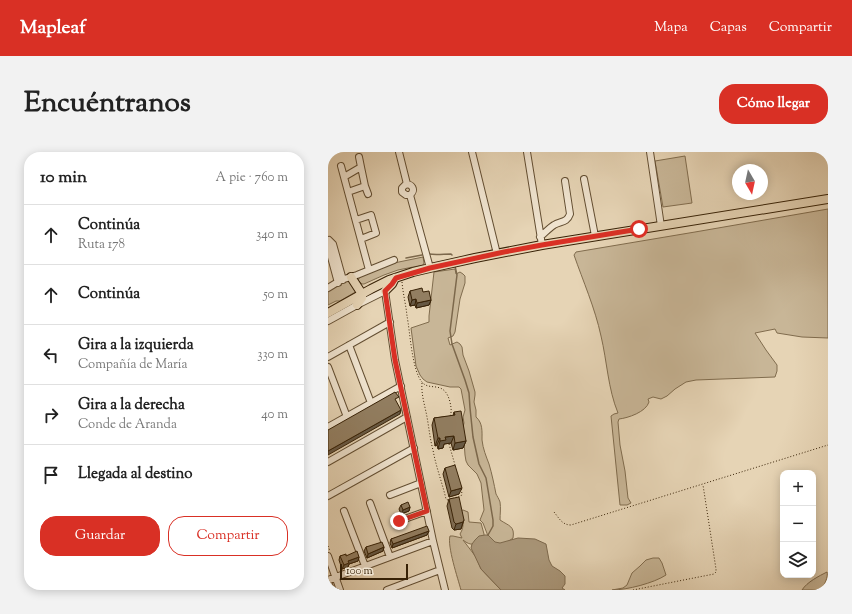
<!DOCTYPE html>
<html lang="es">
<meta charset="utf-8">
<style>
body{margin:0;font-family:"Sorts Mill Goudy",serif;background:#f2f2f2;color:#222}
.controls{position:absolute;right:12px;bottom:12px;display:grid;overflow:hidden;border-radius:8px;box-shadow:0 2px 10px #0003}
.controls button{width:36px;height:36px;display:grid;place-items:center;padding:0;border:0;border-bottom:1px solid #e0e0e0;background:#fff;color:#222;font:20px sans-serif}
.compass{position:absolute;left:404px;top:12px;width:36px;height:36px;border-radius:50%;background:#fff;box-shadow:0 2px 10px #0003;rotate:171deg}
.scale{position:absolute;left:12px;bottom:10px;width:68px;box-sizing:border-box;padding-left:4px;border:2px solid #372106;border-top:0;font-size:11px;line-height:14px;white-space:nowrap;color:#372106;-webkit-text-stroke:3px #efe3cf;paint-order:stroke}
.stop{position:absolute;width:12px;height:12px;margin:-9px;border:3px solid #d93025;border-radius:50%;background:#fff}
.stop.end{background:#d93025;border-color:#fff;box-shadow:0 1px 4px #0008}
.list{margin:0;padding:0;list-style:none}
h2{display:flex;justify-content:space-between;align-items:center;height:52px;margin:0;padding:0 16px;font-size:17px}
h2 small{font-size:13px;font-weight:400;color:#767676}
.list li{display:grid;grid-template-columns:26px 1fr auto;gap:12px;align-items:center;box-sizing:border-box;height:60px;padding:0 16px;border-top:1px solid #e0e0e0}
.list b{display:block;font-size:15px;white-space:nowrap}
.list p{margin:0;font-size:13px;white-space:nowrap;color:#767676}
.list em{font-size:13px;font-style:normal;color:#767676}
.actions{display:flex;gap:8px;padding:12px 16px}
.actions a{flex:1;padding:9px 0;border:1px solid #d93025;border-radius:16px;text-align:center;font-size:14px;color:#d93025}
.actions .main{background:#d93025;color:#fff}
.icon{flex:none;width:22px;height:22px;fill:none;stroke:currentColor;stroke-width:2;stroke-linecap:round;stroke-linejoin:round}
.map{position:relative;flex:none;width:500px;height:438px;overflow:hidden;border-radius:16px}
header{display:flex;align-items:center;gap:24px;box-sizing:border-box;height:56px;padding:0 20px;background:#d93025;color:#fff}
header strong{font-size:19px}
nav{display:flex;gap:22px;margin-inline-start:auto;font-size:14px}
.intro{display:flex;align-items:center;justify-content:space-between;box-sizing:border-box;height:96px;padding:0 24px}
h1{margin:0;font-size:28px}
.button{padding:10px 18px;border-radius:16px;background:#d93025;color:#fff;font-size:14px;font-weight:700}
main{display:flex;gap:24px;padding:0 24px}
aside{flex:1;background:#fff;border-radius:16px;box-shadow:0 2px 10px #0003}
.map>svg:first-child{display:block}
.green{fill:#c8b697;stroke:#806c4e}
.water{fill:#aa977a;stroke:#7c684c}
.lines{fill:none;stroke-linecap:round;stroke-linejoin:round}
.stream{stroke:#7c684c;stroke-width:1.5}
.minor-casing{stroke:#634e32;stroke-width:8}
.major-casing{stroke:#372106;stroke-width:10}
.path{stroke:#372106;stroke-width:1;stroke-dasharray:1 2;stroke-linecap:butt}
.minor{stroke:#efe3cf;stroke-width:6}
.major{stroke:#e6d4b5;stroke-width:8}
.wall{fill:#7e6c53;stroke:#372106}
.shaded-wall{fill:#665844;stroke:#372106}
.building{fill:#927e61;stroke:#372106}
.route{stroke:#d93025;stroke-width:5}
</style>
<header>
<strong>Mapleaf</strong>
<nav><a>Mapa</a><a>Capas</a><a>Compartir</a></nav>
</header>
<div class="intro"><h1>Encuéntranos</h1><a class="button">Cómo llegar</a></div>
<main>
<aside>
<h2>10 min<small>A pie · 760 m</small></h2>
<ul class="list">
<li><svg class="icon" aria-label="ahead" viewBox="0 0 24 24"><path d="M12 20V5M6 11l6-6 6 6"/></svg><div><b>Continúa</b><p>Ruta 178</p></div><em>340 m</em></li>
<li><svg class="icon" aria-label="ahead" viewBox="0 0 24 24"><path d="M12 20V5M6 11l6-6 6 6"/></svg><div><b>Continúa</b></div><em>50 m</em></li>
<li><svg class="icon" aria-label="left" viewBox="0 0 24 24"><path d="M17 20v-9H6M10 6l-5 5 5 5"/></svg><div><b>Gira a la izquierda</b><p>Compañía de María</p></div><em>330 m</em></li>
<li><svg class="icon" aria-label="right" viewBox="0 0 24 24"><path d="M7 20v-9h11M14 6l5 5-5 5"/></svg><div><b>Gira a la derecha</b><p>Conde de Aranda</p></div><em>40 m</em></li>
<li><svg class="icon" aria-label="arrive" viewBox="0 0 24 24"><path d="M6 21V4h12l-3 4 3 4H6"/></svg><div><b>Llegada al destino</b></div></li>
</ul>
<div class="actions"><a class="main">Guardar</a><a>Compartir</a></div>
</aside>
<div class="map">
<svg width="500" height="438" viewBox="0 0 500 438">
<rect width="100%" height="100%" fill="#e6d4b5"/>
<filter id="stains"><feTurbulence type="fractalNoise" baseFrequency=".005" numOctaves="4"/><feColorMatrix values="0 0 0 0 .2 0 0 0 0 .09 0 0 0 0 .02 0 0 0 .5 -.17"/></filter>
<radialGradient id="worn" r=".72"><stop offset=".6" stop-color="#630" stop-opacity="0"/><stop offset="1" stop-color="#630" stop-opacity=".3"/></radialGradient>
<path class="green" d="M357,4L364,51L335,55L327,9Z
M500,57V186L474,185L449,181L447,177L427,181L438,198L449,213V219L447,225L368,228L358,230L347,237L339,244L333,247L325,245L320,247L321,250C318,260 300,266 291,267L290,270L292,293L297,319L300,346L303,351L299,353H292L283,264L286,262L290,261C280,237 279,209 273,184C267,156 255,129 246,103L248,100L367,80Z
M95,105L96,111L95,113L70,118L56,123L36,132H34L30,128L32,125L66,111Z
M127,117L128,122L132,120L135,122L137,124V131L132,147L127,180L125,184L120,186L122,193L129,190L132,192L134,195L135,203L141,219L147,240V243L146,250L148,258V265C155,271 154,280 154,288C155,297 158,304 161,312C164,322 166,332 168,342C169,344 171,347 172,350C173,356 172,362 172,368C181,374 187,374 185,386L177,392L169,395L160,384L155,371L152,368L156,358L153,331L149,322L140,313L138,309L137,303L135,275L136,271L135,265L137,258L133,237L131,235H122L99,230L95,227L92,223L88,214L83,176L101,170V164L106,120Z
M15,129H23L29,139L12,149H8L0,153V138Z
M135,358L140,360L141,370L153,371L156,382V387C146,392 144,395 135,388L148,405L153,417L173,438H133C130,427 119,394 122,384H125L134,386L132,382C137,374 135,368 132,359Z
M325,406H331L334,411L338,423C326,431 299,438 284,438L295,436L299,433L304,421L312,414L318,408Z
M499,420C500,424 498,429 496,433L497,437L496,438H474C479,430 491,424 499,420Z"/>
<path class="water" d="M157,383H160L167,390L172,391L190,386L207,387L218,392L221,408L224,414L232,419L237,424V432L234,436L237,438H173L153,417L143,396L144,392L147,388L151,384Z"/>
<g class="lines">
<path class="stream" d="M101,102C108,103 116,102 123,102L124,103
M78,106L94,103
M127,114L129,123L122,179L124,192L137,228L141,241L142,256L145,285L151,312L158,326L165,368V374L160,383"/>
<defs>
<path id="minor" d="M71,0L79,32
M144,0L169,102
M199,0L214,93
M322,0L333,74
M0,2L3,0
M31,5L33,15
M13,14L41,118
M16,25L33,15L37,34L20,40
M256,27L267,84
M37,34L40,42
M82,43H78L74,40V36L77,33C84,31 88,38 82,43L102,116
M28,68L43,63L48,81L33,87
M212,85C217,81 221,76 226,73C232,69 239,71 242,62L237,29
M1,88L5,92L15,128
M0,94L10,131
M0,136L13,128L29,123L66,108
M0,169L29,153L57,139L67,208L105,389L117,438
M21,193L43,251
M0,205L62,170
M0,215L19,265
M0,275L73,234
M0,310L79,265
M62,343L93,331
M0,344L86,296
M42,351L62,405
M16,359L37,414
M71,369L99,359
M0,404L12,438
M0,428L105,389
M0,430L3,438
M59,438L112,418"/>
<path id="major" d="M23,125L34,142V146L29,153
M57,139L64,132L67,126
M0,161L43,137L61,128L85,120L102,116L147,106L214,93L500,47"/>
</defs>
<use href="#minor" class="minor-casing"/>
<use href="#major" class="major-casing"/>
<path class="path" d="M74,130C75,142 78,153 79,164C82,179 84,219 94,230C102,240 116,227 122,250C123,255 124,259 122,265
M94,231C93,242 97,254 99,265C101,276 102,287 105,298C108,315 114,330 118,347L119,348L133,344L134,342L133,336
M121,292L127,313
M226,360C231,366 234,373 243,373L500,293
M0,394L2,399
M305,438L386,422L388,420V417L375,333"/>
<use href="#minor" class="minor"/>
<use href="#major" class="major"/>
</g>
<path class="wall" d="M82,139L95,140L103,148L101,153L88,156L87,153L82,154L80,145Z
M126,260L138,289L135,296L125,298L123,291L116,292L115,296L110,297L109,293L107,294L104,273L106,266L125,264Z
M117,316L131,342L121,345L115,322Z
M121,347L136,368L133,377L126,378L124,376L119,354Z
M73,353L82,355L81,359L73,362L71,357Z
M101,379L99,383L64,396L62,391L63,387Z
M38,395H56L55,399L39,406L36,399Z
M12,404H18L31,405L30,409L21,412L20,415L14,417L11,408Z"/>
<path class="shaded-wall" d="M88,147L87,153L82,154L84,148Z
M103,148L101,153L88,156L89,151Z
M73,258L72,262L0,303V299Z
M126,284L123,291L116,292L115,296L110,297L112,289L117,285Z
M110,286H112L109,293L107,294Z
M138,289L135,296L125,298L127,291Z
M134,336L131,342L121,345L123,339Z
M82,355L81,359L73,362L75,358Z
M135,370L133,377L126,378L128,372Z
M101,379L99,383L64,396L65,392Z
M56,395L55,399L39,406L40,402Z
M31,405L30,409L21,412L20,415L14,417L16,413L20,409Z"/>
<path class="building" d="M94,136L95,140L101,139L103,148L89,151L88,147L84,148L82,139Z
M67,240L71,245L67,247L73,258L0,299V278Z
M133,259L138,289L127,291L126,284L117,285L118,288L112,289V286H110L106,266L127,263L126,260Z
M127,313L134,336L123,339L117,316Z
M131,345L136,368L135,370L128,372L126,370L121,347Z
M80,350L82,355L75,358L73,353Z
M99,374L101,379L65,392L63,387Z
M54,390L56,395L40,402L38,395Z
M29,399L31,405L20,409L21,411L16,413L12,404L18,402V404Z"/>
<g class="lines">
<path class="route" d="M71,369L99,359L67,208L57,139L64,132L68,126L102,116L176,100L214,93L311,77"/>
</g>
<rect width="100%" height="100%" filter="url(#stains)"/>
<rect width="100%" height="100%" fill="url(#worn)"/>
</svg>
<div class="controls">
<button>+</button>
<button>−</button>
<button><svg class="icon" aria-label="layers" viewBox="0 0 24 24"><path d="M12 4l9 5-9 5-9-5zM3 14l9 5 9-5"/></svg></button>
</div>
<svg class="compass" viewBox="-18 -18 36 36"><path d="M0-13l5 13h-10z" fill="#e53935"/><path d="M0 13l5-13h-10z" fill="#767676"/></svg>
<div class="scale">100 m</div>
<div class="stop" style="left:311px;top:77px"></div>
<div class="stop end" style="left:71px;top:369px"></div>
</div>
</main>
